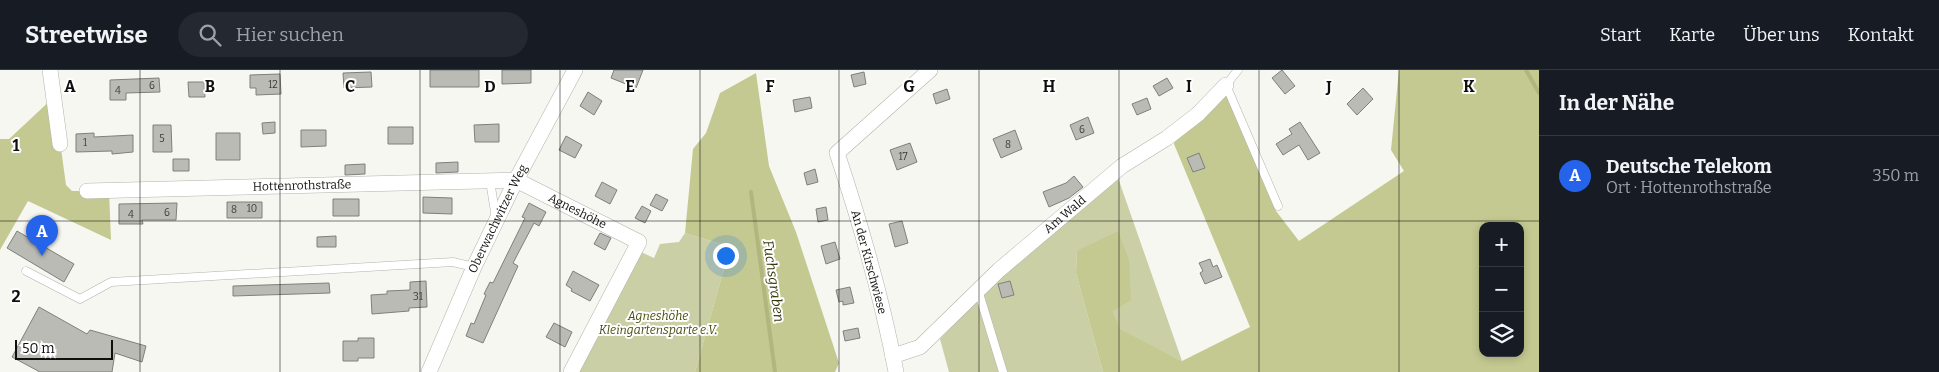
<!DOCTYPE html>
<html lang="de">
<meta charset="utf-8">
<style>
body{margin:0;font-family:Bitter,serif;background:#242831;color:#f1f3f6}
.controls{position:absolute;right:15px;bottom:15px;display:grid;overflow:hidden;border-radius:10px;box-shadow:0 2px 8px #0003}
.controls button{width:45px;height:45px;display:grid;place-items:center;padding:0;border:0;border-bottom:1px solid #363941;background:#171b24;color:#f1f3f6;font:25px sans-serif}
.scale{position:absolute;left:15px;bottom:12px;width:98px;box-sizing:border-box;padding-left:5px;border:2px solid #0f0f0d;border-top:0;font-size:14px;line-height:18px;white-space:nowrap;color:#0f0f0d;-webkit-text-stroke:4px #fff;paint-order:stroke}
.you{position:absolute;left:725px;top:185px;width:18px;height:18px;margin:-12px;border:4px solid #fff;border-radius:50%;background:#1a73e8;box-shadow:0 0 0 8px #1a73e833}
.badge{display:grid;place-items:center;width:32px;height:32px;border-radius:50%;background:#2563eb;color:#fff;font-size:16px;font-weight:700}
.pin{position:absolute;translate:-50% -41px;filter:drop-shadow(0 1px 2px #0008)}
.pin::after{content:'';position:absolute;top:26px;width:18px;height:15px;background:inherit;clip-path:polygon(0 0,100% 0,50% 100%)}
.list{margin:0;padding:0;list-style:none}
h2{display:flex;justify-content:space-between;align-items:center;height:65px;margin:0;padding:0 20px;font-size:21px}
h2 small{font-size:16px;font-weight:400;color:#9ea1a6}
.list li{display:grid;grid-template-columns:32px 1fr auto;gap:15px;align-items:center;box-sizing:border-box;height:80px;padding:0 20px;border-top:1px solid #363941}
.list b{display:block;font-size:19px;white-space:nowrap}
.list p{margin:0;font-size:16px;white-space:nowrap;color:#9ea1a6}
.list em{font-size:16px;font-style:normal;color:#9ea1a6}
.icon{flex:none;width:28px;height:28px;fill:none;stroke:currentColor;stroke-width:2;stroke-linecap:round;stroke-linejoin:round}
.map{position:relative;flex:none;width:1539px;height:302px;overflow:hidden}
header{display:flex;align-items:center;gap:30px;box-sizing:border-box;height:70px;padding:0 25px;background:#171b24;border-bottom:1px solid #363941}
header strong{font-size:24px}
nav{display:flex;gap:28px;margin-inline-start:auto;font-size:18px}
.search{width:350px;height:45px;background:#242831;display:flex;align-items:center;gap:12px;box-sizing:border-box;padding:0 18px;border-radius:28px;color:#9ea1a6;font-size:19px}
main{display:flex}
aside{flex:1;background:#171b24}
.map>svg:first-child{display:block}
.green{fill:#cacfa5}
.forest{fill:#c4c991;fill-rule:evenodd}
.lines{fill:none;stroke-linecap:round;stroke-linejoin:round}
.stream{stroke:#b0b67e;stroke-width:4}
.building{fill:#bbbbb6;stroke:#7f807b}
.service-casing{stroke:#b2b3ad;stroke-width:9}
.minor-casing{stroke:#b2b3ad;stroke-width:16}
.service{stroke:#fff;stroke-width:8}
.minor{stroke:#fff;stroke-width:15}
.grid{fill:none;stroke:#0f0f0d;stroke-width:1;stroke-opacity:0.55}
.labels{text-anchor:middle;stroke-width:4;stroke-linejoin:round;paint-order:stroke}
.number-label{font-size:10px;fill:#3a3a37}
.street-label{font-size:12px;fill:#0f0f0d;stroke:#fff}
.park-label{font-size:12px;font-style:italic;fill:#4a4d0a;stroke:#fff}
.water-label{font-size:14px;font-style:italic;fill:#35370b;stroke:#fff}
.grid-label{font-size:16px;text-anchor:middle;font-weight:bold;fill:#0f0f0d;stroke:#fff;stroke-width:4;stroke-linejoin:round;paint-order:stroke}
</style>
<header>
<strong>Streetwise</strong>
<div class="search"><svg class="icon" aria-label="search" viewBox="0 0 24 24"><circle cx="10" cy="10" r="6"/><path d="M15 15l6 6"/></svg>Hier suchen</div>
<nav><a>Start</a><a>Karte</a><a>Über uns</a><a>Kontakt</a></nav>
</header>
<main>
<div class="map">
<svg width="1539" height="302" viewBox="0 0 1539 302">
<rect width="100%" height="100%" fill="#f6f7f1"/>
<path class="green" d="M1117,105L1182,291L1121,261L1113,241L1077,181L1076,203L1103,302H949L940,269L976,230Z
M685,163L730,177L695,302H578L641,182L654,188L660,174L679,172Z"/>
<path class="forest" d="M1399,0H1539V302H1103L1076,203L1077,181L1118,161L1129,190L1131,230L1113,241L1121,260L1182,291L1250,257L1174,74L1176,67L1225,21L1253,83L1276,141L1299,171L1404,101L1391,80ZM1483,156H1520V283H1483Z
M756,3L769,96L796,162L839,293L835,302H695L730,177L685,163L693,79L706,63L720,23Z
M54,27L66,115L72,121H109L111,170L28,131L0,180V69H9Z"/>
<g class="lines">
<path class="stream" d="M1526,0L1539,23
M751,122L775,302"/>
</g>
<path class="building" d="M430,0H479V17H430Z
M502,0H531V13L502,14Z
M614,0H643L636,18L611,8Z
M1282,0L1295,16L1285,24L1272,8Z
M371,2L372,17L344,18L343,3Z
M864,2L866,14L854,17L851,5Z
M280,4L281,24L256,25V18H250V5Z
M159,8L160,22L126,23V30H110V10Z
M1167,8L1173,18L1159,26L1153,16Z
M188,12H204L205,27H189Z
M1363,18L1373,29L1357,45L1347,34Z
M947,19L950,29L936,34L933,24Z
M588,22L602,31L594,45L580,36Z
M810,27L812,38L795,42L793,30Z
M1147,28L1151,39L1137,45L1132,34Z
M1088,47L1094,63L1076,70L1070,55Z
M275,52V63L263,64L262,53Z
M1300,52L1320,83L1308,90L1299,75L1283,85L1276,74L1292,64L1289,59Z
M499,54V72H475L474,55Z
M153,55H171L172,82H153Z
M388,57H413V74H388Z
M301,60H326V76L301,77Z
M1015,60L1022,79L1001,88L993,69Z
M94,63V67L133,65V82L112,84V81L76,82V64Z
M216,63H240V90H216Z
M566,66L582,75L575,88L559,80Z
M910,73L917,92L897,100L890,80Z
M1199,83L1205,98L1193,102L1187,88Z
M173,89H189V101H173Z
M458,92V102L436,103V93Z
M365,94V104L345,105V95Z
M815,99L818,112L807,115L804,103Z
M1074,106L1083,117L1069,128L1049,137L1043,122L1066,113Z
M602,112L617,120L610,134L595,126Z
M656,124L668,130L662,141L650,135Z
M423,127L452,128V144L423,143Z
M333,129H359V146H333Z
M227,132H262V148H227Z
M177,133L176,150H142L143,154H119V134Z
M529,133L546,142L539,156L534,153L513,193L518,196L483,273L466,266L471,253L474,254L486,225L484,224L490,212L493,213L525,148L522,147Z
M642,136L651,141L645,153L635,148Z
M826,137L828,150L818,152L816,139Z
M902,151L908,173L895,177L889,154Z
M17,161L74,194L64,212L7,178Z
M600,163L611,168L605,180L594,174Z
M336,166V177H317V167Z
M835,172L840,189L826,194L821,176Z
M1210,189L1213,197L1217,195L1222,207L1205,214L1200,203L1203,201L1199,193Z
M573,201L599,215L590,231L571,221L572,219L566,215Z
M426,211L427,237L409,238V241L372,244L371,225L387,224V221L410,220V212Z
M1010,211L1014,225L1002,228L998,214Z
M329,213L330,223L233,226V216Z
M850,217L854,233L843,235V231L839,232L836,220Z
M39,237L87,264L90,260L146,276L142,292L115,283L112,302H40L12,287Z
M554,253L572,262L565,277L546,267Z
M858,258L860,268L845,271L843,261Z
M358,268H374V288H358V291H343V271H358Z"/>
<g class="lines">
<defs>
<path id="service" d="M1238,0L1226,15L1278,136
M490,111L496,148
M26,201L80,229L111,212L453,192L474,197
M978,220L1003,302"/>
<g id="minor">
<path d="M50,0L60,74"/>
<path id="s1" d="M87,121L516,110L639,172L571,302"/>
<path id="s2" d="M893,286L920,277L999,200L1122,96L1167,68L1198,44L1226,15"/>
<path id="s3" d="M429,302L474,197L516,110L575,0"/>
<path d="M896,302C882,228 861,155 837,83L930,0"/>
</g>
</defs>
<use href="#service" class="service-casing"/>
<use href="#minor" class="minor-casing"/>
<use href="#service" class="service"/>
<use href="#minor" class="minor"/>
</g>
<path class="grid" d="M140,0V302M280,0V302M420,0V302M560,0V302M700,0V302M839,0V302M979,0V302M1119,0V302M1259,0V302M1399,0V302M0,151H1539"/>
<g class="labels">
<g class="number-label">
<text x="273" y="18">12</text>
<text x="152" y="19">6</text>
<text x="118" y="24">4</text>
<text x="1082" y="63">6</text>
<text x="162" y="72">5</text>
<text x="85" y="76">1</text>
<text x="1008" y="78">8</text>
<text x="903" y="90">17</text>
<text x="252" y="142">10</text>
<text x="234" y="143">8</text>
<text x="167" y="146">6</text>
<text x="131" y="148">4</text>
<text x="418" y="230">31</text>
</g>
<g class="street-label">
<text dy="4" stroke="none"><textPath href="#s1" startOffset="215">Hottenrothstraße</textPath></text>
<text dy="4" stroke="none"><textPath href="#s1" startOffset="498">Agneshöhe</textPath></text>
<text dy="4" stroke="none"><textPath href="#s2" startOffset="225">Am Wald</textPath></text>
<text dy="4" stroke="none"><textPath href="#s3" startOffset="168">Oberwachwitzer Weg</textPath></text>
<text transform="translate(869 192) rotate(75)" y="4">An der Kirschwiese</text>
</g>
<g class="park-label">
<text x="658" y="250">Agneshöhe<tspan x="658" dy="14">Kleingartensparte e.V.</tspan></text>
</g>
<g class="water-label">
<text transform="translate(774 211) rotate(82)" y="5">Fuchsgraben</text>
</g>
</g>
<g class="grid-label">
<text x="70" y="22">A</text>
<text x="210" y="22">B</text>
<text x="350" y="22">C</text>
<text x="490" y="22">D</text>
<text x="630" y="22">E</text>
<text x="770" y="22">F</text>
<text x="909" y="22">G</text>
<text x="1049" y="22">H</text>
<text x="1189" y="22">I</text>
<text x="1329" y="22">J</text>
<text x="1469" y="22">K</text>
<text x="16" y="81">1</text>
<text x="16" y="232">2</text>
</g>
</svg>
<div class="controls">
<button>+</button>
<button>−</button>
<button><svg class="icon" aria-label="layers" viewBox="0 0 24 24"><path d="M12 4l9 5-9 5-9-5zM3 14l9 5 9-5"/></svg></button>
</div>
<div class="scale">50 m</div>
<div class="you"></div>
<div class="pin badge" style="left:42px;top:186px">A</div>
</div>
<aside>
<h2>In der Nähe<small></small></h2>
<ul class="list">
<li><span class="badge">A</span><div><b>Deutsche Telekom</b><p>Ort · Hottenrothstraße</p></div><em>350 m</em></li>
</ul>
</aside>
</main>
